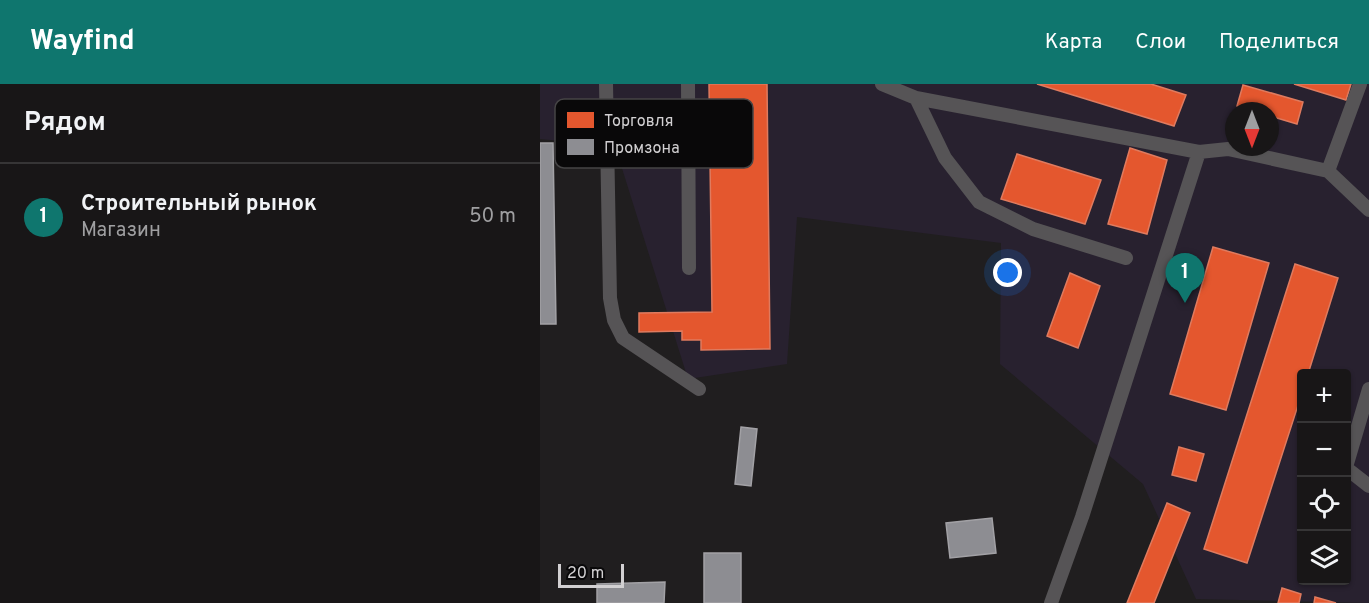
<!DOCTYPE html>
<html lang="ru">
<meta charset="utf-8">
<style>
body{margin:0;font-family:Overpass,sans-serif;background:#211f20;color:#f1f3f6}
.controls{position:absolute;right:18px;bottom:18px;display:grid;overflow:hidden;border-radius:6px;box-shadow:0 2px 4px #0004}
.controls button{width:54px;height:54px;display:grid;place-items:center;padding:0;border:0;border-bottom:2px solid #363536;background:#181617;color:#f1f3f6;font:30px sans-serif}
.compass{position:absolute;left:685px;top:18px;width:54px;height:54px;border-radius:50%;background:#181617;box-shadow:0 2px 4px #0004;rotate:180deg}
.scale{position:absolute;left:18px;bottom:15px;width:66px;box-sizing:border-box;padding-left:6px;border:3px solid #d2d0d2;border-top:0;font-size:16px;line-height:21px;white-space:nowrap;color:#d2d0d2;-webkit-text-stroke:4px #090809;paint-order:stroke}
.you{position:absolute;left:468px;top:189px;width:21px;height:21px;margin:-15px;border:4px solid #fff;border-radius:50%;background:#1a73e8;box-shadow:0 0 0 9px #1a73e833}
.badge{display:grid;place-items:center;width:39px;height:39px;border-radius:50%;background:#0f766e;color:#fff;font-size:20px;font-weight:700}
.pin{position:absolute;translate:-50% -50px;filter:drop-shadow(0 2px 3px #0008)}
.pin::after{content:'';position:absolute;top:32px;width:21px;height:18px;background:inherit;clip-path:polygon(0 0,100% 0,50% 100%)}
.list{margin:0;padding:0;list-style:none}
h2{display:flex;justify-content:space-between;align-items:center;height:78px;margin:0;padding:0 24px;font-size:26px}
h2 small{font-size:20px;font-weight:400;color:#9f9fa1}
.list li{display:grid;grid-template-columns:39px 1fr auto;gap:18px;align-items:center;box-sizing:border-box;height:108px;padding:0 24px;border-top:2px solid #363536}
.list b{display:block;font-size:22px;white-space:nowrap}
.list p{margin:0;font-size:20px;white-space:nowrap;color:#9f9fa1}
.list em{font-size:20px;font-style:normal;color:#9f9fa1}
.icon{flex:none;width:33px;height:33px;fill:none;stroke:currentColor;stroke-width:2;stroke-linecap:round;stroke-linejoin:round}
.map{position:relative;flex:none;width:829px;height:519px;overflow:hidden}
header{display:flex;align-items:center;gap:36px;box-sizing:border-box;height:84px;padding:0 30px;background:#0f766e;color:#fff}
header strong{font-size:28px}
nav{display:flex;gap:33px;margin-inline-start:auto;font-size:21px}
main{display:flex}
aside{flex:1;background:#181617}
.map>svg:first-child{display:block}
.commercial{fill:#28212f;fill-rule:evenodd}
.shops{fill:#e4572e;stroke:#df7b5f;stroke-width:1.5}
.industry{fill:#8d8d92;stroke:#a2a1a5;stroke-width:1.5}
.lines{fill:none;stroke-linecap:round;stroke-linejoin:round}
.lane{stroke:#565456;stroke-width:14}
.key{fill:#090809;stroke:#454445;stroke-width:1.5}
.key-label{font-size:16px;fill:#d2d0d2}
</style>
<header>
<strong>Wayfind</strong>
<nav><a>Карта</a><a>Слои</a><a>Поделиться</a></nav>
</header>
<main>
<aside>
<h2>Рядом<small></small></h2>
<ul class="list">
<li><span class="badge">1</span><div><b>Строительный рынок</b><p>Магазин</p></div><em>50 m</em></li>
</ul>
</aside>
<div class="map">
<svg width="829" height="519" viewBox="0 0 829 519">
<rect width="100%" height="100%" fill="#201e1f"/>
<path class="commercial" d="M0,0H829V519L656,515L603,400L460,280L461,159L257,133L247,280L148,295L75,62L0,55ZM694,27H730V63H694ZM762,290H806V496H762Z"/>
<path class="shops" d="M169,0H227L230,265L161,266V256H142V247L99,248V229L172,228Z
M497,0H611L646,11L634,42Z
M754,0H811L806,16Z
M703,1L763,18L757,40L730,32V27H714L697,22Z
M590,64L627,76L607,150L568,140Z
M477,70L561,96L545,140L461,115Z
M673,163L729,179L686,326L630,310Z
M755,180L798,194L768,290H762V309L707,479L664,465Z
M530,189L560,202L538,264L507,252Z
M639,363L664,370L656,397L632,391Z
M627,419L650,429L614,519H587Z
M742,504L761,510L759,519H738Z
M775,513L796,519H774Z"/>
<path class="industry" d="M0,59H13L16,240H0Z
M201,343L217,345L211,402L195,400Z
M452,434L456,469L410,474L406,439Z
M164,469H201V519H164Z
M125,498L124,519H57V500Z"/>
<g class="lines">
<path class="lane" d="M66,0L70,214L74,236L83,254L159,305
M148,0L149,184
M342,0L376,14L405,74L439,118L493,145L586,174
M376,14L659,68
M66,62L149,65
M788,87L829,126
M806,383L829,305
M806,384L829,402
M511,519L542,433L659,68L688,65L788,87L820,0"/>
</g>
<rect x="15" y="15" width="198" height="69" rx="9" class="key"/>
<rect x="27" y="28" width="27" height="16" fill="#e4572e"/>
<rect x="27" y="55" width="27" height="16" fill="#8d8d92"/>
<g class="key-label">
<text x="64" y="42">Торговля</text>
<text x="64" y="69">Промзона</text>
</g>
</svg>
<div class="controls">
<button>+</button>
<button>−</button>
<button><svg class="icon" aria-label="locate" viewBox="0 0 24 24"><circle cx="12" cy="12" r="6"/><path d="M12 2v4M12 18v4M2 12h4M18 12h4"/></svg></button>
<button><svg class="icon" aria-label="layers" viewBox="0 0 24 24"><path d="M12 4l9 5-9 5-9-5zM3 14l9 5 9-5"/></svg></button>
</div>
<svg class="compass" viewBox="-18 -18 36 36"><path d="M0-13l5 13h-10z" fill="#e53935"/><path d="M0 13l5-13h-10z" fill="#9f9fa1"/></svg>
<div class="scale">20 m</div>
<div class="you"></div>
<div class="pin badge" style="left:645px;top:219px">1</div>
</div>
</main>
